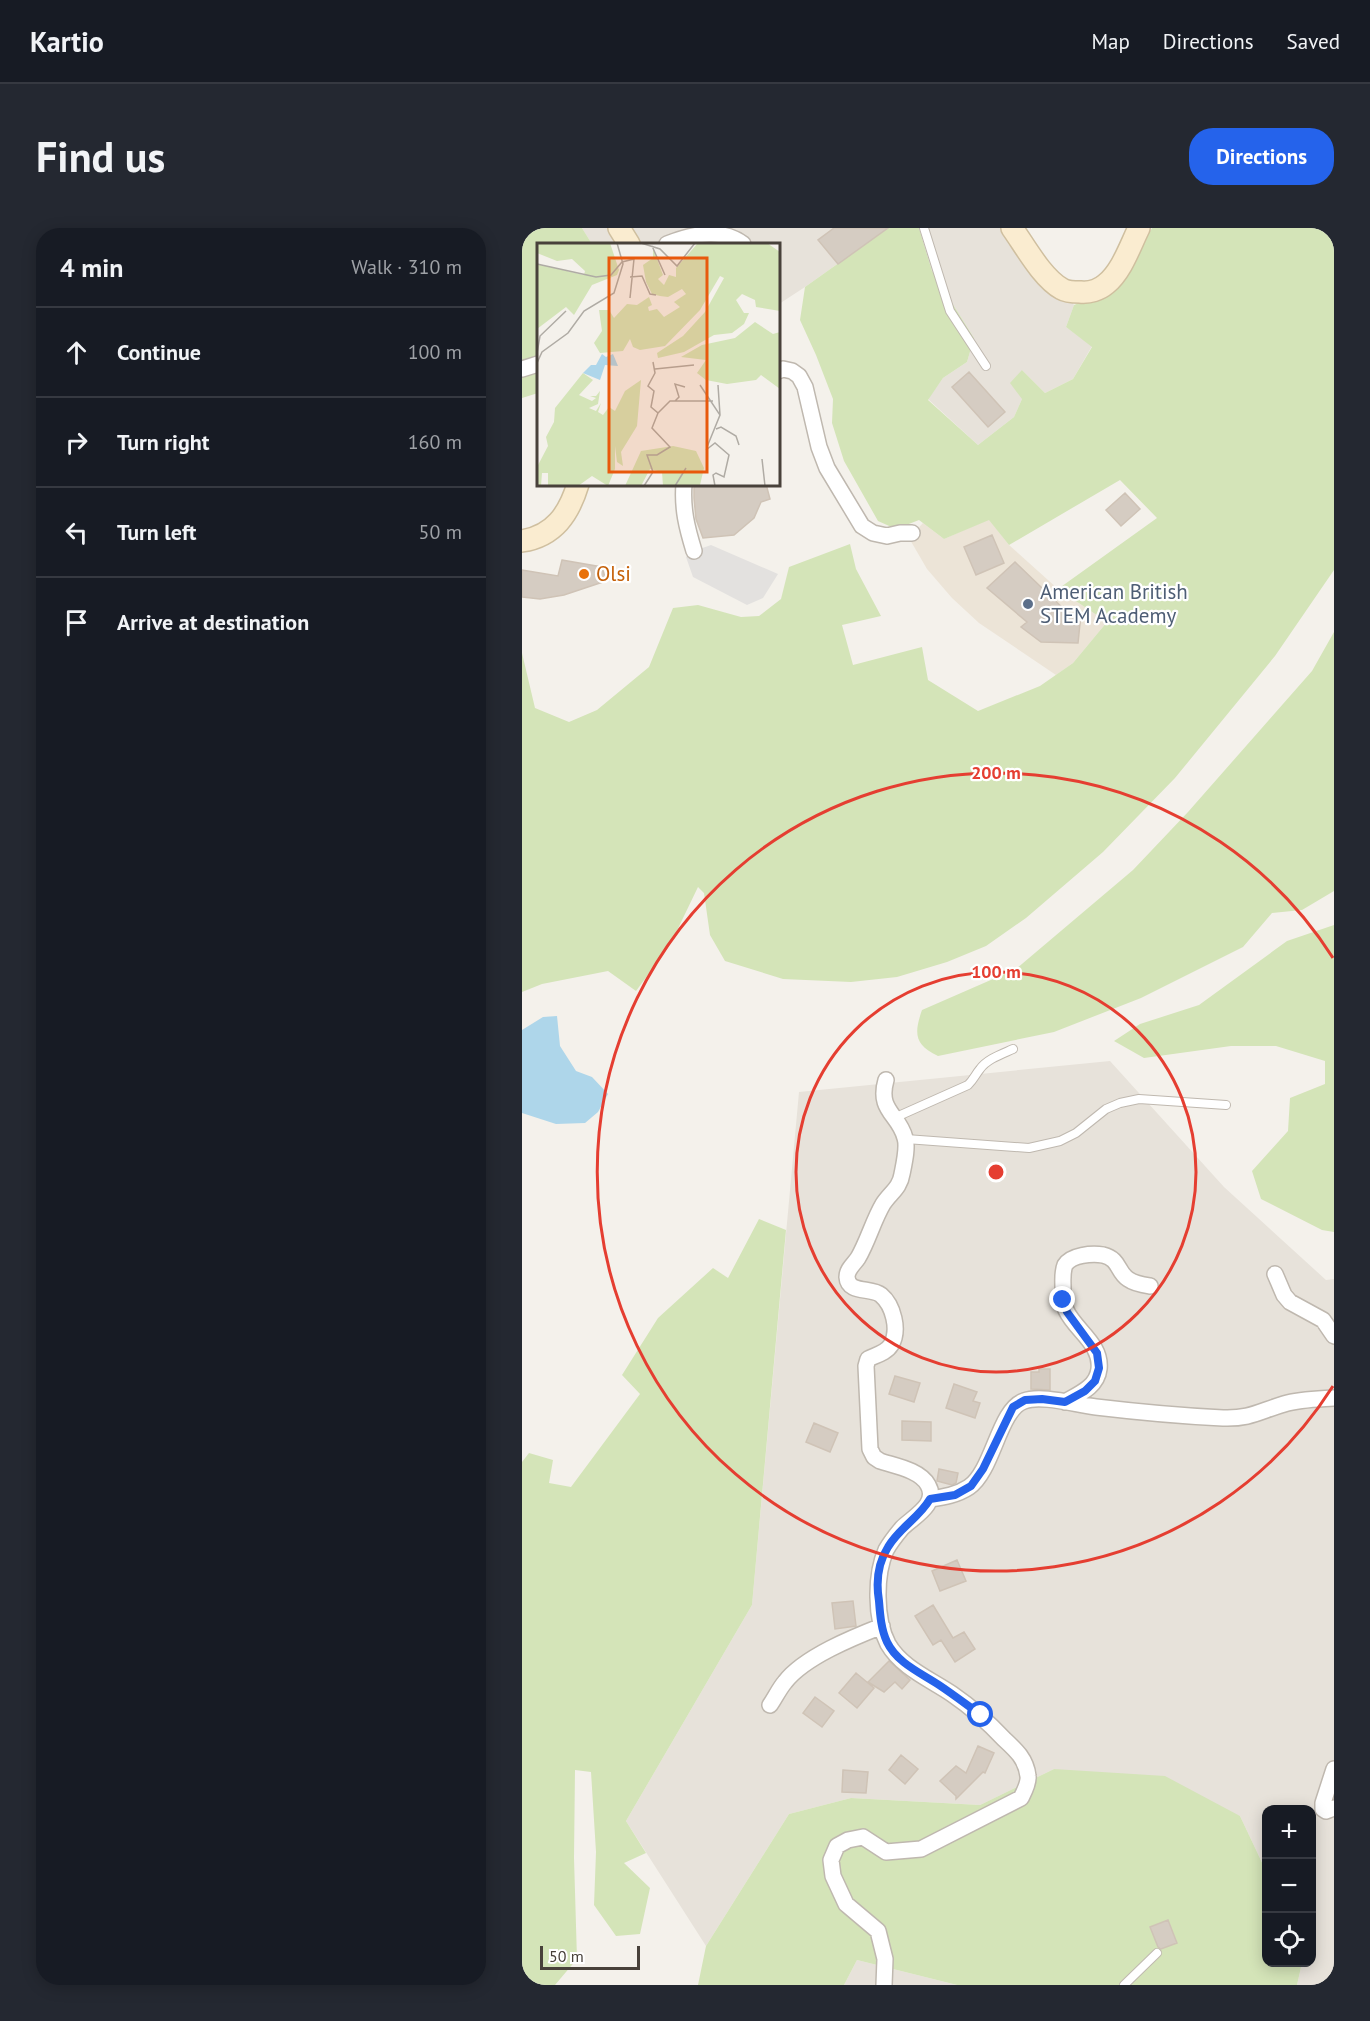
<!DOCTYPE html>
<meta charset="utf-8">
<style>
body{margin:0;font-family:"PT Sans",sans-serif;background:#242831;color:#f1f3f6}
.controls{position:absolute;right:18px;bottom:18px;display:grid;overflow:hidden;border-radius:12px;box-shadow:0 3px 15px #0003}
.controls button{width:54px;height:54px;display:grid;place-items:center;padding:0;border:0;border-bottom:2px solid #363941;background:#171b24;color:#f1f3f6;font:30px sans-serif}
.scale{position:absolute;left:18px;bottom:15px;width:100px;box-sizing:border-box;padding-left:6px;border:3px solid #48413a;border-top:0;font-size:16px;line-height:21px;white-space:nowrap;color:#48413a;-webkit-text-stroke:4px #fff;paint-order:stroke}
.stop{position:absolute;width:18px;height:18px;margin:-14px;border:4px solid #2563eb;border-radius:50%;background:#fff}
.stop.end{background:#2563eb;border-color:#fff;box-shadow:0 2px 6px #0008}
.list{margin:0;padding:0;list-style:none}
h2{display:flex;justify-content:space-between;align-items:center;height:78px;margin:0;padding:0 24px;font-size:26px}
h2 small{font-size:20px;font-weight:400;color:#9ea1a6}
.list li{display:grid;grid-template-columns:39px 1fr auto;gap:18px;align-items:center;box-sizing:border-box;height:90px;padding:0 24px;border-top:2px solid #363941}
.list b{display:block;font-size:22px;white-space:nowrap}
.list em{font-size:20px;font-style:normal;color:#9ea1a6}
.icon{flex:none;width:33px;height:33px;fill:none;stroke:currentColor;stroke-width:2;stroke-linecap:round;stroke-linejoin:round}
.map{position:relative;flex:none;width:812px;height:1757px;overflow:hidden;border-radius:24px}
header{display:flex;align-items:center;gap:36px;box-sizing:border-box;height:84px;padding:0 30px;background:#171b24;border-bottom:2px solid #363941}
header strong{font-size:28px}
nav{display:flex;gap:33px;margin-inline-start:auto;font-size:21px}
.intro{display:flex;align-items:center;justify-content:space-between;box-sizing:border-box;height:144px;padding:0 36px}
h1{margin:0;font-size:42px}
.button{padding:15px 27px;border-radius:24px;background:#2563eb;color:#fff;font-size:21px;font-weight:700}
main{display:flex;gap:36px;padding:0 36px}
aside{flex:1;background:#171b24;border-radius:24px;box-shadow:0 3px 15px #0003}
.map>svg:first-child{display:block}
.residential{fill:#e7e2da}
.education{fill:#ece4d7}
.green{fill:#d4e4b8}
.parking{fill:#e3e1df}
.water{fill:#aed6ea}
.building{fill:#d5ccc2;stroke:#cfc3b6;stroke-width:1.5}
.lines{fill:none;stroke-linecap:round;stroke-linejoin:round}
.lane-casing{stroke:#bfb8af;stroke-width:10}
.street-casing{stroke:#bfb8af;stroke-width:18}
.secondary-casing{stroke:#cfbf9f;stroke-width:24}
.lane{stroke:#fff;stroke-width:8}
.street{stroke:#fff;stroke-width:15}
.secondary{stroke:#faecd0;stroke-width:21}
.route{stroke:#2563eb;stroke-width:8}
.ring{fill:none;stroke:#e53e31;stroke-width:3}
.food-dot{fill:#e8710a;stroke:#fff;stroke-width:2}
.service-dot{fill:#5c6f8a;stroke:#fff;stroke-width:2}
.labels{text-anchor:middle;stroke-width:4.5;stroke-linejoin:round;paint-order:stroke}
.food-label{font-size:21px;fill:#c56008;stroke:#fff;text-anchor:start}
.service-label{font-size:21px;fill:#4e5e75;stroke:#fff;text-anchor:start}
.inset-road{fill:none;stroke:#afaba4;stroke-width:1.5}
.view{fill:#e8590c;fill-opacity:0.15;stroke:#e8590c;stroke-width:3}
.inset-edge{fill:none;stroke:#48413a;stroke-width:3}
.centre{fill:#e53e31;stroke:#fff;stroke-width:3}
.ring-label{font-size:18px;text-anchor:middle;font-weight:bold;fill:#e53e31;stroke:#fff;stroke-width:4.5;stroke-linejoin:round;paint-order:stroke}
</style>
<header>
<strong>Kartio</strong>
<nav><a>Map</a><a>Directions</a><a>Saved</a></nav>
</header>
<div class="intro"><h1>Find us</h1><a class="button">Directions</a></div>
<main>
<aside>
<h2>4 min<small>Walk · 310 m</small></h2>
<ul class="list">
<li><svg class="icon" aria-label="ahead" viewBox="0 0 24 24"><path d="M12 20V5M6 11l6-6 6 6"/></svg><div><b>Continue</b></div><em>100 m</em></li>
<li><svg class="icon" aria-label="right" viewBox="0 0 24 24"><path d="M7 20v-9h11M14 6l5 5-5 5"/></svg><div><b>Turn right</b></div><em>160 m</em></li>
<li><svg class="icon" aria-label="left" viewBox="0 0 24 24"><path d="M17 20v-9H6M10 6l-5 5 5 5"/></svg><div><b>Turn left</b></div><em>50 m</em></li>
<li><svg class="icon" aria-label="arrive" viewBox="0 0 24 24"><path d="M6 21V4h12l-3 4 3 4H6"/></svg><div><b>Arrive at destination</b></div></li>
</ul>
</aside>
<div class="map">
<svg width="812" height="1757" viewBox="0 0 812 1757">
<rect width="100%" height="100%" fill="#f4f1eb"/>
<path class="residential" d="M60,0H366L283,59L257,76L256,16H70Z
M398,0H503L552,77L544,99L570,118L551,151L523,165L500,142V171L492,189L456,217L406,171L421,150L445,134L452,110L410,43Z
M588,833L702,959L804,1052L812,1051V1757H775L780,1735L790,1734V1582H744V1643L718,1588L532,1541L458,1577L329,1570L267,1586L184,1718L104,1593L230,1377L277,864Z
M335,1732L435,1757H322Z"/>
<path class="education" d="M467,291L487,317L536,361L585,394L551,435L534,447L457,395L430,370L405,341L387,310L401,295L422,311Z"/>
<path class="green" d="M0,0H60L70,16H16V165L0,170Z
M366,0H397L410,43L452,110L445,134L421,150L406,172L456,217L492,189L500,171L488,155L500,142L523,165L551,151L570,119L544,99L552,77L597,59L630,0H812V342L753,428L653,550L581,624L504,690L464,718L425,734L375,749L329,754L261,751L203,733L188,707L182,665L176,659L148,717L114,763L86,743L20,756L0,764V425L13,480L47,494L75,482L127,439L151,380L176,377L219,389L237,388L259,371L267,339L328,316L334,341L359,388L320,397L331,437L400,419L406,452L456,483L518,458L551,435L585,394L536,361L635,290L598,252L487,317L467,292L422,311L397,292L374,301L356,293L322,233L310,195L311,171L294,127L278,92L283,59Z
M812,404V663L780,682L750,685L721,719L619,770L532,804L416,828C392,817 392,805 400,782L494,741L611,642L666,584L790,443Z
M812,697V1004L800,1002L739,971L730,943L766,903L768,870L803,856V833L754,818H709L622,830L592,813L618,796L677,777L765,713Z
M237,991L264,1002L230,1377L104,1593L124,1625L102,1635L128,1660L118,1706L94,1708L72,1677L74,1624L69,1544L53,1542L52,1630L55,1731L33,1757H0V1234L7,1225L31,1232L27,1255L49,1259L118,1166L100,1147L136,1090L191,1040L206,1050Z
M532,1541L643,1548L718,1588L744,1643V1734L780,1735L775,1757H435L335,1732L322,1757H176L184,1718L267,1586L329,1570L458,1577Z"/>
<path class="parking" d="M189,317L256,346L241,370L225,377L171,349L164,329L172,323Z"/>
<path class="water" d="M35,788L38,818L54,843L70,849L86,866L76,884L63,895L34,896L0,885V802L21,789Z"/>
<path class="building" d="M312,0H366L316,36L296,12Z
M447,144L483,184L466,199L430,159Z
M180,256H244L248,271L239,274L232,290L212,307L181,310L174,291L172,270V259Z
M603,265L618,281L599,298L584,282Z
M470,307L482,335L454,347L442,319Z
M40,332L80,339L84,353L42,367L18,371L0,369V342L36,348Z
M493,334L545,384L559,386L556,415L519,414L499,399L505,394L465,360Z
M517,1141H528V1162L509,1161V1144H517Z
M373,1148L398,1155L392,1174L367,1166Z
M432,1156L455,1164L451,1173L458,1175L453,1190L424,1180Z
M380,1193L409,1194V1213L380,1212Z
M292,1195L316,1205L308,1224L284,1214Z
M417,1241L436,1245L434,1255L430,1257L415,1253Z
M435,1332L444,1353L418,1363L410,1343Z
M331,1373L334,1398L313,1401L310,1375Z
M411,1377L431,1410L442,1404L453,1421L433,1434L419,1412L411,1417L393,1388Z
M367,1433L388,1452L380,1461L373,1454L362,1464L346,1454Z
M334,1445L352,1460L335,1480L317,1465Z
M293,1469L312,1483L300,1499L281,1485Z
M456,1518L472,1525L463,1545L461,1544L434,1571V1568L418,1553L434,1538L444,1545Z
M379,1527L396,1541L383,1556L367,1542Z
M321,1542L346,1544L344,1565L320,1564Z
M646,1692L655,1715L639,1721L636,1719L628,1699Z"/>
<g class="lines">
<defs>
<path id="lane" d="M402,0L428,83L464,138
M372,890L446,857C452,851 453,847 458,841C465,831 480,826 491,821
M384,911L507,920L538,913L554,905L584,881L598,875L617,871L704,877
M602,1757L635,1725"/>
<path id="street" d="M145,16C170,6 200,0 221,16
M0,141L16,136
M256,143L261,141L270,143L277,148L283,159L297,219L305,240L340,298L351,305L365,308L378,305H390
M162,256C160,281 165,300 172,323
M753,1046L762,1067L768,1074L801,1092L812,1108
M543,1174C557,1166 575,1159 577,1141C580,1116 553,1102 544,1082C541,1074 541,1068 541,1060C541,1052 540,1044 543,1037C549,1027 570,1025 581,1027C598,1031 595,1044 606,1051C613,1056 621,1057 628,1058
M408,1271C422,1269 435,1267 447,1259C471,1243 477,1181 502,1173C519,1166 555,1177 574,1179C616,1184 659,1188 701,1190C728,1191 738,1183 762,1176C778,1171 796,1171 812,1170
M248,1477C253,1470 257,1461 263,1454C282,1429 332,1409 360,1398
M812,1541L801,1575V1581L804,1583L812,1580
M362,1757L363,1731L356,1703L324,1676L311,1648L309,1632L315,1618L326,1612L341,1609L364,1624L399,1621L499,1570C502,1564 507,1555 506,1548C504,1531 494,1522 482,1511C466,1494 449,1479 430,1466C408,1451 380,1440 366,1416C353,1391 353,1347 364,1322C368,1315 375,1306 380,1300C391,1289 417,1276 406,1257C398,1242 373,1238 358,1233L352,1229L348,1221L344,1138L346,1131C354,1127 364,1125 369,1117C378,1102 371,1077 359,1067C349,1059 326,1066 325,1049C325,1041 332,1036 336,1030C346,1013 351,993 361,976C368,965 378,960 380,946C382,936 386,919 383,910C377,886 355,883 364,852"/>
<path id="secondary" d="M97,0L107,16
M490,0C503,18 520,50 540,61C545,64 552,64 558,64C567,65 577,62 584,56C600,43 608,18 617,0
M0,313C32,308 47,286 56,256"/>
</defs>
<use href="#lane" class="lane-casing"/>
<use href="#street" class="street-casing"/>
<use href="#secondary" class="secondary-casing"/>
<use href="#lane" class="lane"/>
<use href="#street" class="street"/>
<use href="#secondary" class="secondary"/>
</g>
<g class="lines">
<path class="route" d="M459,1487C445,1477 432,1467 417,1457C399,1445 375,1435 365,1414C359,1401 358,1386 357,1373C354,1355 356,1335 366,1319C377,1300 397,1290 408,1271L433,1267L449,1258L461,1241L491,1179L503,1172L520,1171L543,1174L563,1163L573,1153L577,1140L575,1125L545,1084L541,1072"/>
</g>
<g class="ring">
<circle cx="474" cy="944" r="200"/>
<path d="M811 1158A399 399 0 1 1 811 730"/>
</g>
<circle class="food-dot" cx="62" cy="346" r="6"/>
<circle class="service-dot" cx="506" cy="376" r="6"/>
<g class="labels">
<g class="food-label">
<text x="74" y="353">Olsi</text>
</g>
<g class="service-label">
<text x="518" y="371">American British<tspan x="518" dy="24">STEM Academy</tspan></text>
</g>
</g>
<g transform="translate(15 15)">
<rect width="243" height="243" fill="#f4f1eb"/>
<path d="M0,0H73L82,27L80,32L55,42L37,72L29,64L0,86V21L47,32L48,28L35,16L20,18L0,10ZM161,0H230L243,9V68L219,64L218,57L205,51L199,57L207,70H212L207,81L195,90L177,92L147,109L121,115L120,110L146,93L168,69L187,35L183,33L163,67L128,103L103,107L96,104L93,96L86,108L63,110L57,100L65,88L62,67H72L77,75L90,61L100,62L112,54L115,62L111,64L112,68L120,66L127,74L143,64L137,59L149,51L145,46L131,54L123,53L115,51L109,39L106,22L116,15V5L126,32L121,36L127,42L132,32L139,34V25ZM218,79L236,91L243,89V146L224,132L219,137L190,141L169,137L160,130L169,117L144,114L165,102L198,95ZM46,130L56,137L42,152L55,158L59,155L53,153H59L63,148L61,161L52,165L59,168L64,160L61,169L66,172L72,164L78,168L88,148L104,137L100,183L84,209L86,223L80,219L78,203V226L71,243L55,233L41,243H11V230H5L4,243H0V224L11,203L9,194L17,179L18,165ZM136,203L159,208L167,225L163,242L126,243L125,229L113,226L104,243H88L104,208Z" fill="#d4e4b8"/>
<path d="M65,111L69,114L76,111L81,123L68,122L63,137L46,130L54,122H59Z" fill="#aed6ea"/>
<path class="inset-road" d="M104,0L123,6L140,23L158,0M115,3L128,32M0,21L59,34L74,32L85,19L97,16L93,55M93,34L105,33L113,51L119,52M0,110L3,93L29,68M0,120L5,109L31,90L47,68L77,50L86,21L80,0M118,126L157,122M163,142L183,172L170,204M181,142L183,172M138,158L142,154L138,141L148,144M121,170L133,158H176M179,186L184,184L199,193L202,202M169,207L178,200L192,212L187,234L179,230L176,232L178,243M225,216L228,243M107,243L116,229L110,212H120L133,204L115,185L121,170L114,164L117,148L111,143L118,130L116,119M138,243L149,225"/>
<path class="view" d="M72,15H170V229H72Z"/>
<rect width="243" height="243" class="inset-edge"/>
</g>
<circle cx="474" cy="944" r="9" class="centre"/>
<g class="ring-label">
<text x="474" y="551">200 m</text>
<text x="474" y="750">100 m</text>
</g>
</svg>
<div class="controls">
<button>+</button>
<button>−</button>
<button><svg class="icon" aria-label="locate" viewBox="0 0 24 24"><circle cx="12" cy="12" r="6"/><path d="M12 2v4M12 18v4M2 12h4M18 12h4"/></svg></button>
</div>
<div class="scale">50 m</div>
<div class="stop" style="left:459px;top:1487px"></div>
<div class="stop end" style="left:541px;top:1072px"></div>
</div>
</main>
